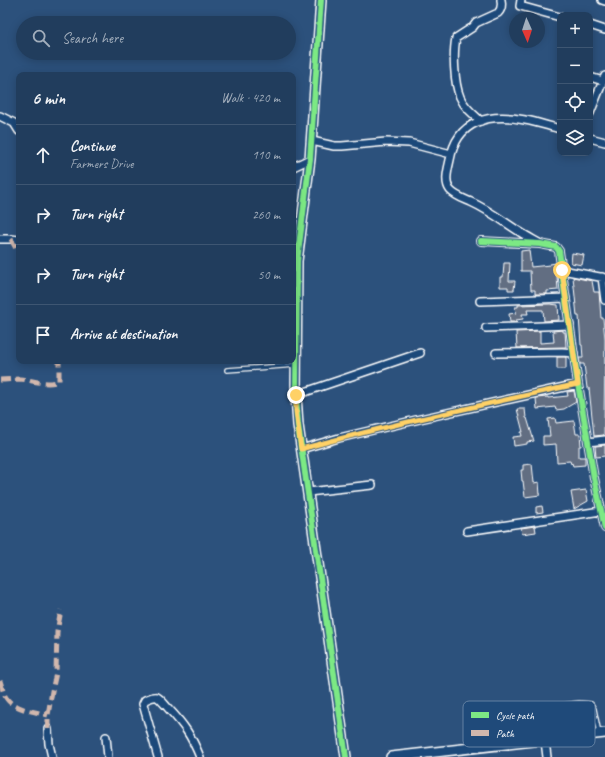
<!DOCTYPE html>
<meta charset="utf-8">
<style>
body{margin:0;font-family:Caveat,sans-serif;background:#294463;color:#f1f3f6}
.controls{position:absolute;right:12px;top:12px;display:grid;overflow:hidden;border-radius:8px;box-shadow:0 2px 10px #0003}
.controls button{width:36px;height:36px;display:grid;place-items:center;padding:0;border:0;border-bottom:1px solid #3e5672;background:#213d5d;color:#f1f3f6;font:20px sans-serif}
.compass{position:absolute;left:509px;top:12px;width:36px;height:36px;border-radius:50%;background:#213d5d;box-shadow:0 2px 10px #0003;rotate:177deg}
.stop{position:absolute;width:12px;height:12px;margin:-9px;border:3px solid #ffd166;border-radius:50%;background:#fff}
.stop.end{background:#ffd166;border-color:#fff;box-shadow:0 1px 4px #0008}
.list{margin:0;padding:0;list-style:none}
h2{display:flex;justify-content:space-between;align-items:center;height:52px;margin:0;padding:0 16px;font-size:17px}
h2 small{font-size:13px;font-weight:400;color:#a2aebc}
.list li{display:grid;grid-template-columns:26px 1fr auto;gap:12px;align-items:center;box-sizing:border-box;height:60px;padding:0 16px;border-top:1px solid #3e5672}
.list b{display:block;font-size:15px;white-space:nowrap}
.list p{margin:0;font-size:13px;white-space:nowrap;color:#a2aebc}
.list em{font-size:13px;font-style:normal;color:#a2aebc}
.icon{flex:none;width:22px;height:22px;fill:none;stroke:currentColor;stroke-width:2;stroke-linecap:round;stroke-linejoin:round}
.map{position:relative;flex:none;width:605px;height:757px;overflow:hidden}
.search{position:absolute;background:#213d5d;box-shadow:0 2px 10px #0003;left:16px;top:16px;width:280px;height:44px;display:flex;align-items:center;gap:10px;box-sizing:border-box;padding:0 14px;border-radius:22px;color:#a2aebc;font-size:15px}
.panel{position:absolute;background:#213d5d;box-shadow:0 2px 10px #0003;left:16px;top:72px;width:280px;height:292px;border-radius:8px}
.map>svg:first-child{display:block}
.building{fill:#626e82;stroke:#fff}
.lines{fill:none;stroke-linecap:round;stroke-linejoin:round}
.service-casing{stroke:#fff;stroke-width:6}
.minor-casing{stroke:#fff;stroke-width:10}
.tertiary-casing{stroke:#fff;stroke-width:12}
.service{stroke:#1f4a7a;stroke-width:3.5}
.minor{stroke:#1f4a7a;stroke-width:7}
.tertiary{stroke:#1f4a7a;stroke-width:9}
.quiet{stroke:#d1b7ad;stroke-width:5;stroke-dasharray:10 5;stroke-linecap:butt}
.cycleway-casing{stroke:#1f4a7a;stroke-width:8}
.cycleway{stroke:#7ce984;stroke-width:6}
.route{stroke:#ffd166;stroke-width:5}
.key{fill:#1f4a7a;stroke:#6280a2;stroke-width:1}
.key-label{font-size:11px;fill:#fff}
</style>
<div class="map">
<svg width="605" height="757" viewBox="0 0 605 757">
<rect width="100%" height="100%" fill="#2c517c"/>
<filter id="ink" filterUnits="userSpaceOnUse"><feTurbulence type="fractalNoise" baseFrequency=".025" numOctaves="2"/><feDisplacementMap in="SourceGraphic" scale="8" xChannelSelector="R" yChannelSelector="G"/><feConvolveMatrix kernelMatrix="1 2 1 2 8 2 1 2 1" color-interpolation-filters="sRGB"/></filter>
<g filter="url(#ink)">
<path class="building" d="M529,250L531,267L550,265V264L556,263L558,290L547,291V294H535V290H531L530,271H521V251Z
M572,253L584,255L582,265L571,263Z
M504,263H510L509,281H515L514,290H508V287H500V277H503Z
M573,277L592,281L594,292H599L601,318H603L605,339L604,435L594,436L589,388H587L584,364H580L579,358H583L582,345H581L579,316H577Z
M550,304L558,305L559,320L544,321L543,310H527L528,314H522L523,319L516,320V322H510L509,314L516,313L515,307H518V305Z
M563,330V332H565L566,347L517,348L516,332L540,331V343L554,342L553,331Z
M557,357H566V369H557Z
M574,391L576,402L564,409L556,410L555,407L537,409L536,398L548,397V398L568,396L567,392Z
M517,409H525L526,418H527L534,441L527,442V444L514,446L513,437L522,436L521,432H523Z
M555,418L556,423L574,421L576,434H580L581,446H579V457H585V465L573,466L572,463L571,464L570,461L557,462L556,444L543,445V436H550L548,419Z
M605,445V456L596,457L595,446Z
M532,464L534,483L539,482L540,495L525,497L523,481H522L521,470H523V465Z
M586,490L588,501L574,509L571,492Z
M542,506L543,512L536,513V507Z
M535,526L536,532L522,534L521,528Z"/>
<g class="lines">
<defs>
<path id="service" d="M227,370L296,365
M543,708L579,703L591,704L594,709L599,733"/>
<path id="minor" d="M521,0L520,6L560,17
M602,0L605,1
M590,25L605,30
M590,77L603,81
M590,113L605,76
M0,116L14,123L19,131
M481,121C473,114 464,107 460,97C454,83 453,53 456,38L473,27L476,23L498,13C502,9 502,5 501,0
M590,138L605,142
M312,141L334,146H342L386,142L409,143L451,154
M293,167L310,159
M0,239H11L19,240
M481,241L540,244L556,247L559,251L578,384L588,442L594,478L605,528
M539,243C532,239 526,236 520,232C504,222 489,210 471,202C464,199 455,196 450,190C444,182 448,169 450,160C457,120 489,113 525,120C537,122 548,126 560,129
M562,270L605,278
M602,277L605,300
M480,301L566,298
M486,328L570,325
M496,353L562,352L574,353
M296,395L420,353
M588,442L605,440
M301,449L339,438L420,419L578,384
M308,492L372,485
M467,531L601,511
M48,729L49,744L52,757
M106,737L108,757
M545,741L547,757
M158,757L143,704L145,700C148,699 153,696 157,697C161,699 165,705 168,708C184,725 191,735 200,757"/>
<path id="tertiary" d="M321,0L310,159L297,261L296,395L298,425L346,757
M391,757L605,733"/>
</defs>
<use href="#service" class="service-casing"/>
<use href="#minor" class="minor-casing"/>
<use href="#tertiary" class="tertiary-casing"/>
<use href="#service" class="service"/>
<use href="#minor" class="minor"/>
<use href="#tertiary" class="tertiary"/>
<path class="quiet" d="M11,239L19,254
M0,380C7,380 13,379 20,379C32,380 47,386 59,381V361
M0,681C2,686 3,694 7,699C14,709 36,712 48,715
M48,729V715L52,691L56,673L57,632L61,610"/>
<defs>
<path id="cycleway" d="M321,0L310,159L297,261L296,395L298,425L346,757
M481,241L540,244L556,247L559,251L578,384L588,442L594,478L605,528"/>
</defs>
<use href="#cycleway" class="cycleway-casing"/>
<use href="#cycleway" class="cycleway"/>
</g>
</g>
<g class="lines" filter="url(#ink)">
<path class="route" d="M296,395V411L301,449C393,424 486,404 578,384L562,270"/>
</g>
<rect x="463" y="701" width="132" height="46" rx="6" class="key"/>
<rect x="471" y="712" width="18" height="6" fill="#7ce984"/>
<rect x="471" y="730" width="18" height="6" fill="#d1b7ad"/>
<g class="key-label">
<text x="496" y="719">Cycle path</text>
<text x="496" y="737">Path</text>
</g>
</svg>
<div class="controls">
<button>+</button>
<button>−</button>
<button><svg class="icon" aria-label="locate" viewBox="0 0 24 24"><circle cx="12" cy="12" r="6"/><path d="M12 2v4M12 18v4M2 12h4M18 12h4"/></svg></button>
<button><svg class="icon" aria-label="layers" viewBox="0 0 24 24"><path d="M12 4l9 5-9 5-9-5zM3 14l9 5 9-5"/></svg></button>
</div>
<svg class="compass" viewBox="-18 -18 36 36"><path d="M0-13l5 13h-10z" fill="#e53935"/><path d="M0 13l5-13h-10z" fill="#a2aebc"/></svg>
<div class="stop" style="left:562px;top:270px"></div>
<div class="stop end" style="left:296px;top:395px"></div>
<div class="search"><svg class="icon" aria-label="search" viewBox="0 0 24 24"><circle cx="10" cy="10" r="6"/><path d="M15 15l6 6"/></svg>Search here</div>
<section class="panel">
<h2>6 min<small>Walk · 420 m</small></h2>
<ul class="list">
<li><svg class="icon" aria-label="ahead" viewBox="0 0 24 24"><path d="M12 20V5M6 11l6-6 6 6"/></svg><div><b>Continue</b><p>Farmers Drive</p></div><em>110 m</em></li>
<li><svg class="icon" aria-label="right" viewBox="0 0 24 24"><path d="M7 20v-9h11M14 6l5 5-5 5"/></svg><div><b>Turn right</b></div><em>260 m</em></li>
<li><svg class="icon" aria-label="right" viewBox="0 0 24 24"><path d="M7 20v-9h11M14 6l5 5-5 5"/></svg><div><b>Turn right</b></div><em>50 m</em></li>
<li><svg class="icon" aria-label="arrive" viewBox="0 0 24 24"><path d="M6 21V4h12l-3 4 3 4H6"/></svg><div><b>Arrive at destination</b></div></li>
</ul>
</section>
</div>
